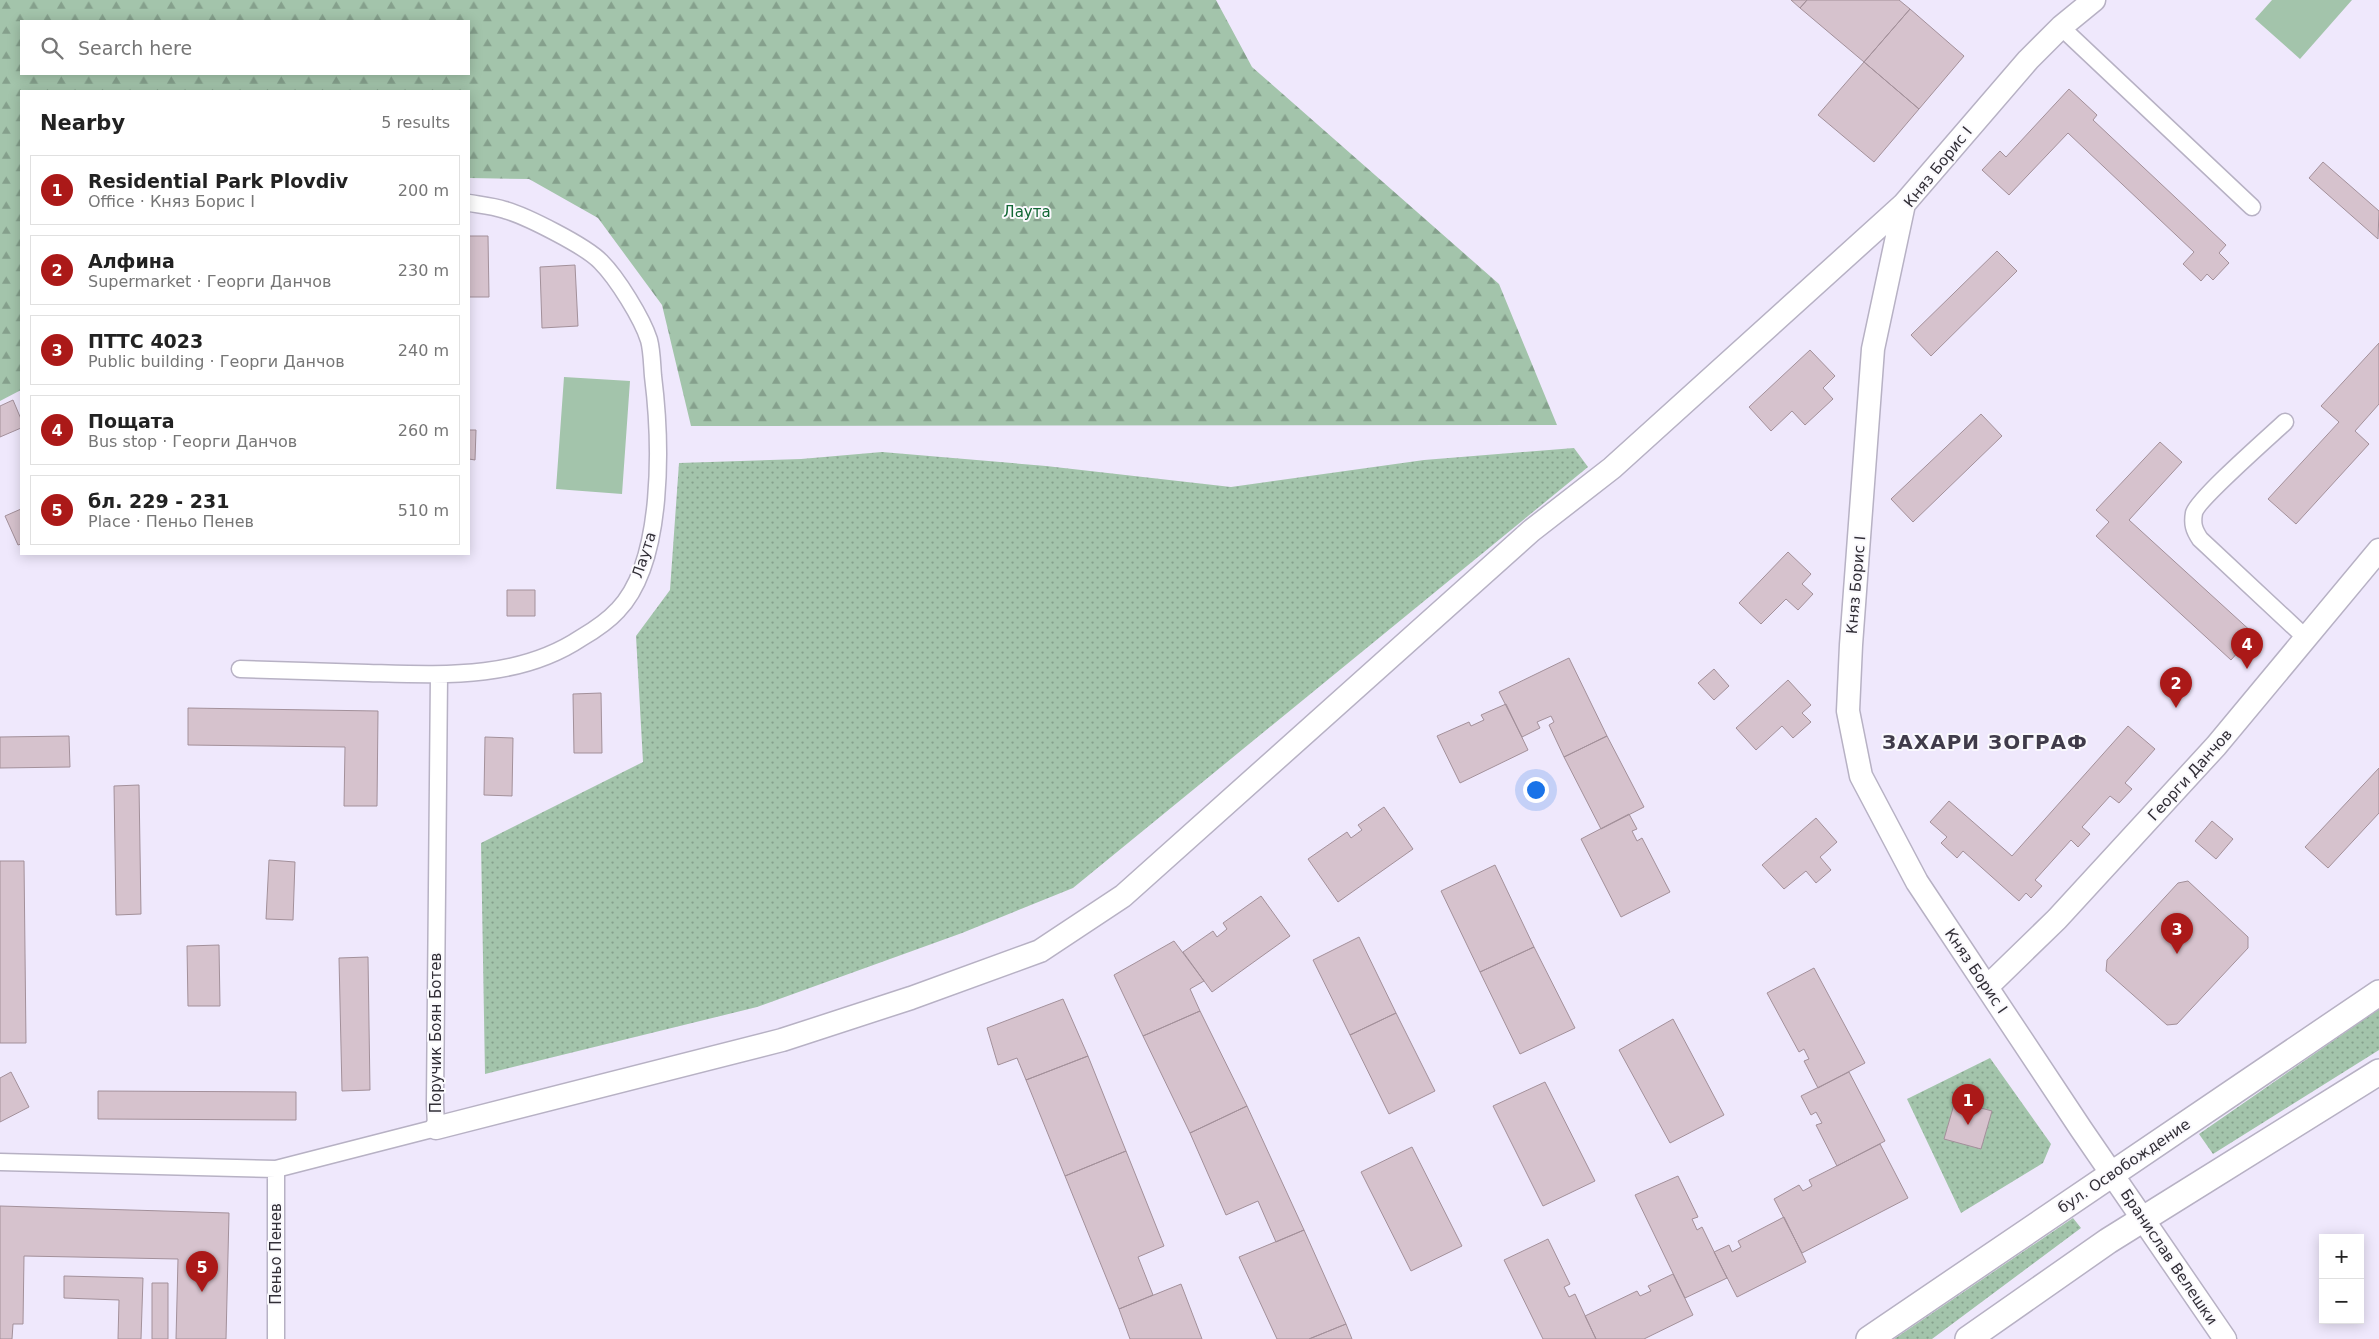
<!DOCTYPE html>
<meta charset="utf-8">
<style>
body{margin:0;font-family:"DejaVu Sans",sans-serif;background:#f2f2f2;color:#222}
.controls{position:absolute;right:15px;bottom:15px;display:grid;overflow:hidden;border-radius:0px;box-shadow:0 2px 12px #0003}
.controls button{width:45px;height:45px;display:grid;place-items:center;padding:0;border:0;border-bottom:1px solid #e0e0e0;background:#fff;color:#222;font:25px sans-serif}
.you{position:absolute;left:1535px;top:789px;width:18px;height:18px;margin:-12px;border:4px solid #fff;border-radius:50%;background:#1a73e8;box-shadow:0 0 0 8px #1a73e833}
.badge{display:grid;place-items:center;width:32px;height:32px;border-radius:50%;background:#ab1918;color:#fff;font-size:16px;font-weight:700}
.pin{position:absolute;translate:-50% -41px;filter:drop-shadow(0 1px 2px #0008)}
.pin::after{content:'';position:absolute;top:26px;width:18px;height:15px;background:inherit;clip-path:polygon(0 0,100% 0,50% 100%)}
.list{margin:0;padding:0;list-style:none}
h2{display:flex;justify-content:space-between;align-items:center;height:65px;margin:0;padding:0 20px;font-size:21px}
h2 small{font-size:16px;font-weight:400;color:#767676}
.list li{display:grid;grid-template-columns:32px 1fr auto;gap:15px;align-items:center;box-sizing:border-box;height:70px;margin:0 10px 10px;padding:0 10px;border:1px solid #e0e0e0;border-radius:0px}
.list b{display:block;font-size:19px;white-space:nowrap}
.list p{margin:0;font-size:16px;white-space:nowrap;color:#767676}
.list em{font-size:16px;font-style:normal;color:#767676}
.icon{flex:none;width:28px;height:28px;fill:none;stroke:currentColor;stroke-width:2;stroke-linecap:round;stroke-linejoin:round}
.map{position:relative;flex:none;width:2379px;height:1339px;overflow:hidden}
.search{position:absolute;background:#fff;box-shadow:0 2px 12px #0003;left:20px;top:20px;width:450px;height:55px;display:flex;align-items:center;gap:12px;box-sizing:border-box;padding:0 18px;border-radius:0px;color:#767676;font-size:19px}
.panel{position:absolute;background:#fff;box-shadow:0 2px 12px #0003;left:20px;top:90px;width:450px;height:465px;border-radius:0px}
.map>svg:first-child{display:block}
.grass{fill:url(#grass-dots)}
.forest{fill:url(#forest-firs);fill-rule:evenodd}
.garden{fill:#a3c4ab}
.building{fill:#d6c2cd;stroke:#a3909a}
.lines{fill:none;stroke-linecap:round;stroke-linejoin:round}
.street-casing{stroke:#b7b1c4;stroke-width:19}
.secondary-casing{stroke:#b7b1c4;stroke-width:25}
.primary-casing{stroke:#b7b1c4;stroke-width:28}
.street{stroke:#fff;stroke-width:16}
.secondary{stroke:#fff;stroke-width:22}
.primary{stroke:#fff;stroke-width:25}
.labels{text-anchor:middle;stroke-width:4;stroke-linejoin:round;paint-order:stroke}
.street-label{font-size:15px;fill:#312e36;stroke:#faf9fd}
.park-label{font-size:15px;fill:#116734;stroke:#faf9fd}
.district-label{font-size:20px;font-weight:bold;letter-spacing:1px;fill:#403b4a;stroke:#faf9fd}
</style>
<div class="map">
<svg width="2379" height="1339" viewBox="0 0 2379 1339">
<defs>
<pattern id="grass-dots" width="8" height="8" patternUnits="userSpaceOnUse" patternTransform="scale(1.25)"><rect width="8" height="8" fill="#a3c4ab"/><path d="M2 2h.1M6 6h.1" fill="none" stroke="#85a08c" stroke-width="1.8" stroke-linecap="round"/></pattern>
<pattern id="forest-firs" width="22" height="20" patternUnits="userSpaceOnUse" patternTransform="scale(1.25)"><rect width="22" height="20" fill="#a3c4ab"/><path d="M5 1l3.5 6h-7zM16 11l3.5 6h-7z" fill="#85a08c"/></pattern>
</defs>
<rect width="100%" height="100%" fill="#efe8fc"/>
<path class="grass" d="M1574,448L1588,467L1073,888L962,933L757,1007L485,1074L481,843L643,762L636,636L670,590L679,463L801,459L882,452L1046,466L1231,487L1424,460Z
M2379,1009V1050L2213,1154L2199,1134Z
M1990,1058L2051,1144L2043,1163L1961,1213L1907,1099Z
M2073,1218L2081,1228L1932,1339H1894Z"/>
<path class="forest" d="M0,0H1216L1252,67L1499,284L1557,425L691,426L662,305L598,218L529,179L469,178V91H21V390L0,401ZM21,21H469V74H21Z"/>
<path class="garden" d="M2272,0H2352L2300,59L2255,19Z
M564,377L630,381L622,494L556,489Z"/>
<path class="building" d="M1791,0H1807L1800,8Z
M1807,0H1899L1910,9L1864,62L1800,8Z
M1910,9L1964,56L1919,109L1864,62Z
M1864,62L1919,109L1874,162L1818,115Z
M2069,89L2097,115L2093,120L2226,245L2219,253L2229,263L2213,280L2207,274L2201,281L2183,264L2194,252L2068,133L2009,195L1982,170L2000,151L2006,157Z
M2323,162L2379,211L2378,239L2309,178Z
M469,236H488L489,297H469Z
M1997,251L2017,271L1931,356L1911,335Z
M575,265L578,326L542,328L540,267Z
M2379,343V404L2355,431L2369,444L2296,524L2268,499L2339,422L2321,406Z
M1810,350L1835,376L1823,388L1833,399L1805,425L1792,411L1771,431L1749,407Z
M13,400L21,419V428L0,437V406Z
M1981,414L2002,436L1913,522L1891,499Z
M469,430H476L475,460L469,459Z
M2160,442L2182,462L2129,520L2254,634L2231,660L2096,536L2109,522L2096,510Z
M21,509V544L18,545L5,516Z
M1788,552L1811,574L1802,584L1813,594L1798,610L1786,599L1761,624L1739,603Z
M507,590H535V616H507Z
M1569,658L1607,736L1564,757L1549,725L1554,722L1551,716L1537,722L1540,728L1522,737L1499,692Z
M1714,669L1729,686L1714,700L1698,683Z
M1788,680L1811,705L1802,713L1811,722L1793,738L1782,726L1756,750L1736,728Z
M601,693L602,753H574L573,694Z
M1506,704L1528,750L1460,783L1437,736L1469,722L1471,726L1484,720L1481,715Z
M188,708L378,711L377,806H344L345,747L188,745Z
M2128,726L2155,749L2125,783L2132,789L2119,803L2110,796L2082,827L2090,834L2078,847L2071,840L2035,880L2042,886L2031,898L2026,893L2019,901L1963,851L1957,858L1941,843L1947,837L1930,822L1949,801L2012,856Z
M69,736L70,767L0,768V737Z
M1607,736L1644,807L1601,829L1564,757Z
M485,737L513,738L512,796L484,795Z
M2379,768V813L2328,868L2305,847Z
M139,785L141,914L116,915L114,786Z
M1384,807L1413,849L1338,902L1308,859L1347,832L1351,838L1362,830L1358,825Z
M1629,814L1637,829L1632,831L1637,841L1642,838L1670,892L1621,917L1581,839Z
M1816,818L1837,842L1820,857L1831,870L1816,883L1806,871L1784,889L1762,865Z
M2212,821L2233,839L2216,859L2195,841Z
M269,860L295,862L293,920L266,919Z
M0,861H24L26,1043H0Z
M1495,865L1534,947L1480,972L1441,891Z
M2188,881L2248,937V948L2177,1024L2167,1025L2106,971L2107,960L2178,883Z
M1261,896L1290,936L1212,992L1183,952L1213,931L1217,937L1227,929L1223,923Z
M1359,937L1396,1013L1350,1035L1313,960Z
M1174,941L1204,981L1190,989L1200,1011L1143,1036L1114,975Z
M219,945L220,1006H188L187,946Z
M1534,947L1575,1028L1520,1054L1480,972Z
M368,957L370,1090L342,1091L339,958Z
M1814,968L1865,1063L1818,1088L1804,1061L1809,1059L1804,1049L1799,1052L1767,993Z
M1063,999L1088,1056L1026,1080L1017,1058L998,1065L987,1028Z
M1200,1011L1247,1106L1190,1133L1143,1036Z
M1396,1013L1435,1091L1389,1114L1350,1035Z
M1673,1019L1724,1115L1670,1143L1619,1050Z
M1088,1056L1126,1151L1065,1176L1026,1080Z
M11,1072L29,1107L0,1122V1078Z
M1849,1072L1885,1141L1837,1166L1816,1125L1822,1123L1816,1112L1811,1115L1801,1096Z
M1545,1082L1595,1181L1543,1206L1493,1106Z
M98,1091L296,1092V1120L98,1119Z
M1955,1101L1992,1111L1981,1149L1944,1139Z
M1247,1106L1304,1230L1276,1242L1258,1201L1226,1215L1190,1133Z
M1880,1144L1908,1198L1802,1253L1774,1199L1799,1185L1803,1191L1812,1186L1809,1180Z
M1412,1147L1462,1246L1411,1271L1361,1172Z
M1126,1151L1164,1246L1138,1257L1153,1295L1119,1309L1065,1176Z
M1678,1176L1698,1217L1692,1219L1697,1230L1702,1227L1727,1278L1685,1298L1635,1195Z
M0,1206L229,1213L226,1339H176L178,1259L24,1256L23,1324H13L12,1339H0Z
M1784,1217L1806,1262L1737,1297L1714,1252L1729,1245L1732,1252L1741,1247L1738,1241Z
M1304,1230L1346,1324L1309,1339H1277L1239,1257Z
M1548,1239L1570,1284L1564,1287L1569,1297L1575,1294L1596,1339H1543L1504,1260Z
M1673,1274L1693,1315L1644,1339H1596L1585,1316L1637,1291L1640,1296L1651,1291L1648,1286Z
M64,1276L143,1278L141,1339H118L119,1300L64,1298Z
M152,1283H168V1339H152Z
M1181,1284L1202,1339H1130L1119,1309Z
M1346,1324L1352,1339H1309Z"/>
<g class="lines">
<defs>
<path id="street" d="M2061,27L2252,207
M2285,422C2270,436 2197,500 2194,513C2192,524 2194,530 2200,539L2306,638
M240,669C283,670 325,672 368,673C441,675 518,680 581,638C593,631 608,621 618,610C665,561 661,440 653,376C652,365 652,351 649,340C642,318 617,278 601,262C586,246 526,216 505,210C493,206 481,205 469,203
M0,1162L276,1169L436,1128L435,1103L439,675
M276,1339V1169"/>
<path id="secondary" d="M1904,204L1873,349L1851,645L1848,711L1861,776L1917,882L2081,1129L2225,1339
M1987,987L2057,919L2216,746L2379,550
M436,1128L782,1040L911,998L1040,951L1123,896L1531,531L1612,468L1904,204L2028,60L2061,27L2094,0"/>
<path id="primary" d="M1869,1339L2379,993
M1968,1339L2108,1241L2379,1072"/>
</defs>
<use href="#street" class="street-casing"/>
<use href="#secondary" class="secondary-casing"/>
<use href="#primary" class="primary-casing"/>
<use href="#street" class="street"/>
<use href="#secondary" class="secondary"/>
<use href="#primary" class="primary"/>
</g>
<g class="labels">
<g class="street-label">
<text transform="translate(1938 167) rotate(-51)" y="5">Княз Борис I</text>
<text transform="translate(644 555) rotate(-72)" y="5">Лаута</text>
<text transform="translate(1856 585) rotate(-85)" y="5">Княз Борис I</text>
<text transform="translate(2190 775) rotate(-48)" y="5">Георги Данчов</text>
<text transform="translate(1976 971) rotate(56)" y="5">Княз Борис I</text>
<text transform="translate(436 1033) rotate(-90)" y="5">Поручик Боян Ботев</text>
<text transform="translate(2124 1166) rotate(-34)" y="5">бул. Освобождение</text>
<text transform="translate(276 1254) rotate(-90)" y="5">Пеньо Пенев</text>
<text transform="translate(2169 1257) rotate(56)" y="5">Бранислав Велешки</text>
</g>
<g class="park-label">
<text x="1027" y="217">Лаута</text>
</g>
<g class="district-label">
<text x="1985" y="749">ЗАХАРИ ЗОГРАФ</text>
</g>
</g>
</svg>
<div class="controls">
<button>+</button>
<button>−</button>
</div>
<div class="you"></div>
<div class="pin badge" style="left:1968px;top:1125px">1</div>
<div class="pin badge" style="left:2176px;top:708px">2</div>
<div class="pin badge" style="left:2177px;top:954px">3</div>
<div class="pin badge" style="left:2247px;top:669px">4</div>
<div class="pin badge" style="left:202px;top:1292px">5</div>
<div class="search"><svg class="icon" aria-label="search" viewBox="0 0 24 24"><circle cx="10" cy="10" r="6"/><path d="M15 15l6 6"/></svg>Search here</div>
<section class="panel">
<h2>Nearby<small>5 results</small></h2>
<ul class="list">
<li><span class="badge">1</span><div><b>Residential Park Plovdiv</b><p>Office · Княз Борис I</p></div><em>200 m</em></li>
<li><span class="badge">2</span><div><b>Алфина</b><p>Supermarket · Георги Данчов</p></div><em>230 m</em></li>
<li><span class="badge">3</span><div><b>ПТТС 4023</b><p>Public building · Георги Данчов</p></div><em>240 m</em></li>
<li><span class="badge">4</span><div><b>Пощата</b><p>Bus stop · Георги Данчов</p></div><em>260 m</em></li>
<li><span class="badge">5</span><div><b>бл. 229 - 231</b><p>Place · Пеньо Пенев</p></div><em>510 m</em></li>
</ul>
</section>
</div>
